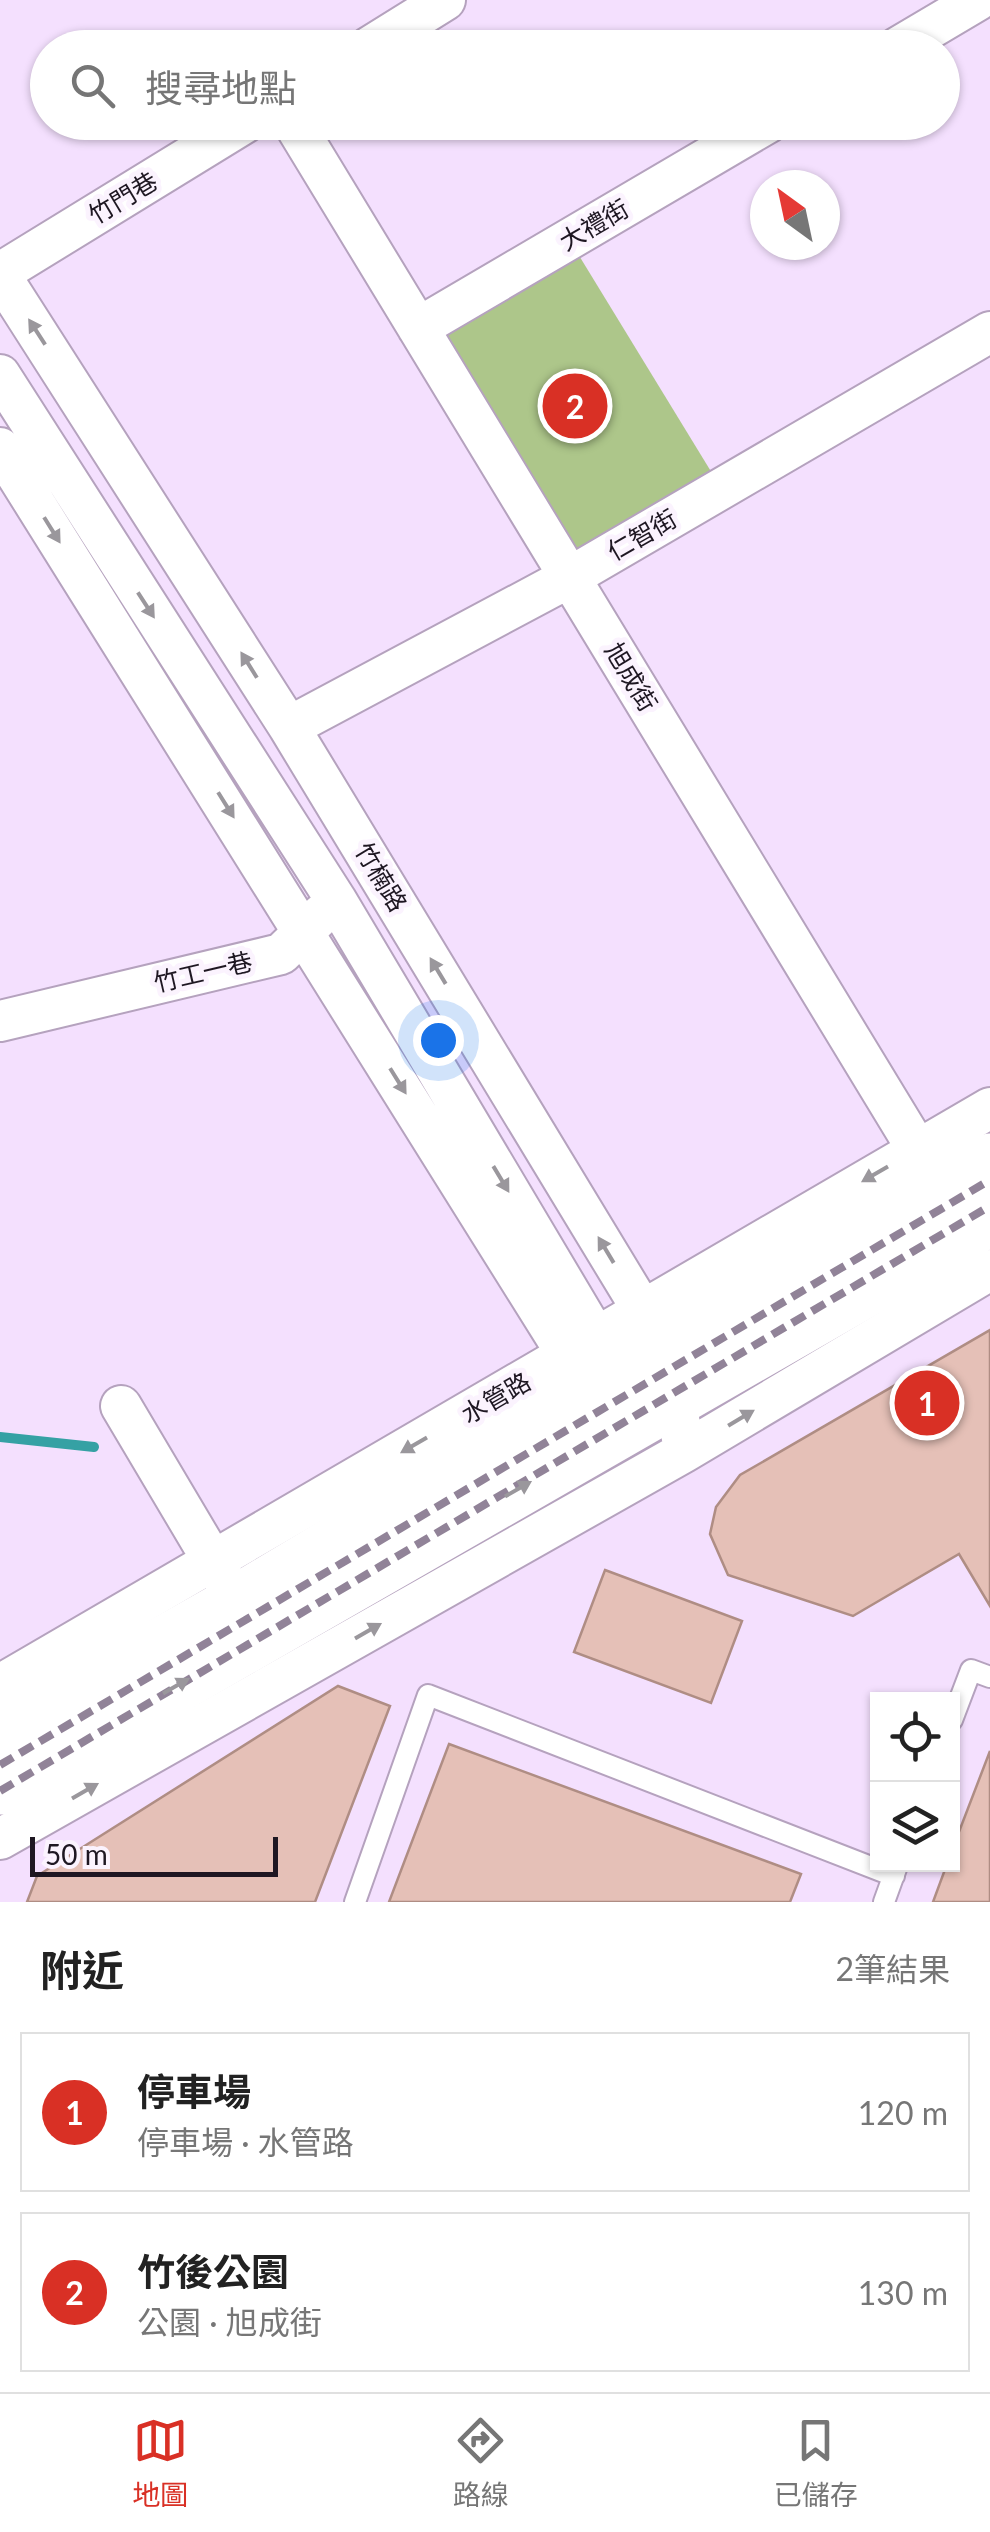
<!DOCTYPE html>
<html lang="zh-TW">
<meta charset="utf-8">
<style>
body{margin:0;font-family:Lato,"Noto Sans TC",sans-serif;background:#f2f2f2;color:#222}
.controls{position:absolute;right:30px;bottom:30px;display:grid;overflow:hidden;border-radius:0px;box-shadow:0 2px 8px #0004}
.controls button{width:90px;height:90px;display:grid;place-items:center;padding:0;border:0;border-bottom:2px solid #e0e0e0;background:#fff;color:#222;font:50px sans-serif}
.compass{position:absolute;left:750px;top:170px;width:90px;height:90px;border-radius:50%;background:#fff;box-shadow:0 2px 8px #0004;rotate:327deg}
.scale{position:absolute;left:30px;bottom:25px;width:248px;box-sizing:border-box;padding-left:10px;border:5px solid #1e1722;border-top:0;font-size:28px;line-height:35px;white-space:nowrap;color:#1e1722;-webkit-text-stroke:8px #fbf3fe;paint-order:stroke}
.you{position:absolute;left:438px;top:1040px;width:35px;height:35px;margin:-25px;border:8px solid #fff;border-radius:50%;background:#1a73e8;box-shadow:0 0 0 15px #1a73e833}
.badge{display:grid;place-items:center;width:65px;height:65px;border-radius:50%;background:#d93025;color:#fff;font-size:32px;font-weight:700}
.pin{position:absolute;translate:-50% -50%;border:5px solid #fff;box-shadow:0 2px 10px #0006}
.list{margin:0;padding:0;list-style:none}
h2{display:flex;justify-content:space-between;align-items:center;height:130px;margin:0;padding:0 40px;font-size:42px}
h2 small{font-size:32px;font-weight:400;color:#767676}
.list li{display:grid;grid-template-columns:65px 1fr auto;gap:30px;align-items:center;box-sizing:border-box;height:160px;margin:0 20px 20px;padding:0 20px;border:2px solid #e0e0e0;border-radius:0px}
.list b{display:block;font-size:38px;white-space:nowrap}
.list p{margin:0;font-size:32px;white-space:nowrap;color:#767676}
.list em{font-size:32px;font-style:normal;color:#767676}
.icon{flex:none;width:55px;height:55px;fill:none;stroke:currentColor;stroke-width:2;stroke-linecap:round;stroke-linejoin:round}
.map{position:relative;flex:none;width:990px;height:1902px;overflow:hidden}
.search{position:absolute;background:#fff;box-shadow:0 2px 8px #0004;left:30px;right:30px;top:30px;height:110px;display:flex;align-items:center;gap:25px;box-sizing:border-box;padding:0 35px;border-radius:55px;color:#767676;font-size:38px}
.sheet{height:490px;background:#fff}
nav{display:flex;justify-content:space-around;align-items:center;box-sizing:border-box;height:140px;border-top:2px solid #e0e0e0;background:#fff;font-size:28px;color:#767676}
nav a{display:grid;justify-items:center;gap:5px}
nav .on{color:#d93025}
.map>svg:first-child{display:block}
.green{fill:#adc68a}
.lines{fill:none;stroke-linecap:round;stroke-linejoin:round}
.stream{stroke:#35a1a4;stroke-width:10}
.building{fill:#e5c0b7;stroke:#af8d84;stroke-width:2.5}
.lane-casing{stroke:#b5a2be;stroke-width:24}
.street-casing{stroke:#b5a2be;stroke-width:44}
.secondary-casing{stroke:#b5a2be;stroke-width:59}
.lane{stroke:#fff;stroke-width:20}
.street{stroke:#fff;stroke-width:40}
.secondary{stroke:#fff;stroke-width:55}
.rail{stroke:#918398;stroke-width:8;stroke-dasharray:15 8;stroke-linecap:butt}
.oneway{fill:#9a979c}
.labels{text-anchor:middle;stroke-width:10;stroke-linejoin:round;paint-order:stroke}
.street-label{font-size:25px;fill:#1e1722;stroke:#fbf3fe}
</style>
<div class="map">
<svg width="990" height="1902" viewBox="0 0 990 1902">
<rect width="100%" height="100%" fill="#f4e0fe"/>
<path class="green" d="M575,249L715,478L575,562L436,334Z"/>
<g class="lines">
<path class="stream" d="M0,1437L94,1447"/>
</g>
<path class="building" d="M990,1330V1606L959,1554L853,1616L728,1575L710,1534L716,1507L740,1475Z
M605,1570L742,1621L711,1703L574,1652Z
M338,1686L390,1706L315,1902H27L37,1876Z
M449,1744L801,1874L790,1902H389Z
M990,1751V1902H933L947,1864H952V1850Z"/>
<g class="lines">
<defs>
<path id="lane" d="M952,1720L971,1670L990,1677
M355,1902L428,1695L894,1876
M884,1902L897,1866"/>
<path id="street" d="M368,48L445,0
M897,48L978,0
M293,122L956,1213
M0,273L246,122
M0,275L289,727L643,1311L668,1345L684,1452
M418,328L769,122
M0,375L336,900L631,1396
M0,448L568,1356L593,1389L617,1404
M289,727L570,577L990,332
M0,1021L281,954L322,914
M121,1406L226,1583
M0,1685L990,1108
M0,1839L684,1452L990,1270"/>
<path id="secondary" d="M0,1736L236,1603L668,1345L990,1161
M0,1787L990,1218"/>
</defs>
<use href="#lane" class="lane-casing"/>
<use href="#street" class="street-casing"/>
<use href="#secondary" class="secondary-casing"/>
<use href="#lane" class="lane"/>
<use href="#street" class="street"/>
<use href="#secondary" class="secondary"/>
<path class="rail" d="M0,1765L990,1180
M0,1791L990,1206"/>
</g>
<defs><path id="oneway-solid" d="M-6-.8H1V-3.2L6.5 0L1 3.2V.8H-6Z" transform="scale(2.5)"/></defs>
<g class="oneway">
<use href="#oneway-solid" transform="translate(37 332) rotate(-123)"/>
<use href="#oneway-solid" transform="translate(52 530) rotate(58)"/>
<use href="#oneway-solid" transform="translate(146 605) rotate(57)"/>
<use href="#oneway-solid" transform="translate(249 665) rotate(-122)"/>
<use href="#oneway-solid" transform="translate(226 805) rotate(58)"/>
<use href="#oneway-solid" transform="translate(438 971) rotate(-121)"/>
<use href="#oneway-solid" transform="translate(398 1081) rotate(58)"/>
<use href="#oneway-solid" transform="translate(875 1174) rotate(150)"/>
<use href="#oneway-solid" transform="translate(501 1179) rotate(59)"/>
<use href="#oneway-solid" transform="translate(606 1250) rotate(-121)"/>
<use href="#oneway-solid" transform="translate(741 1418) rotate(-31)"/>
<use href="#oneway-solid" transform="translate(414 1445) rotate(150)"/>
<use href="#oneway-solid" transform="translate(518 1489) rotate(-30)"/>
<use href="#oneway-solid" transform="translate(368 1631) rotate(-30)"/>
<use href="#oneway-solid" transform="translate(176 1686) rotate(-30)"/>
<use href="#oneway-solid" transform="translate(85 1791) rotate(-30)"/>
</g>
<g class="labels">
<g class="street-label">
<text transform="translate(123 198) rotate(-31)" y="9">竹門巷</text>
<text transform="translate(594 225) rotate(-30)" y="9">大禮街</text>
<text transform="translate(642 535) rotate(-30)" y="9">仁智街</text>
<text transform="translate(631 677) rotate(59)" y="9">旭成街</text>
<text transform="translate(381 877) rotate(59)" y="9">竹楠路</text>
<text transform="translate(203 972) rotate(-13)" y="9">竹工一巷</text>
<text transform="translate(496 1398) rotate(-30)" y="9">水管路</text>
</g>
</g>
</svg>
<div class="controls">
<button><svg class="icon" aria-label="locate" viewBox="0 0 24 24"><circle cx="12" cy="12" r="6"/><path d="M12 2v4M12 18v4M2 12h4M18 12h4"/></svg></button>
<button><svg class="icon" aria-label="layers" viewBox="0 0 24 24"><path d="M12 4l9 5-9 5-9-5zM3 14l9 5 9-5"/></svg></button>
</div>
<svg class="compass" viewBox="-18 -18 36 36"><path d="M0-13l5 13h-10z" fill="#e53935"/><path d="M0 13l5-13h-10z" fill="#767676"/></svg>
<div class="scale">50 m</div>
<div class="you"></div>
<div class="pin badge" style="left:927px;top:1403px">1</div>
<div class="pin badge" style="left:575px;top:406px">2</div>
<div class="search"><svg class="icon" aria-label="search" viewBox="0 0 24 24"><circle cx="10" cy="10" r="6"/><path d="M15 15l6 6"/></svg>搜尋地點</div>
</div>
<section class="sheet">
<h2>附近<small>2筆結果</small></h2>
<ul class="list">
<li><span class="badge">1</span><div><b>停車場</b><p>停車場 · 水管路</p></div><em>120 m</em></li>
<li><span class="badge">2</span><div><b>竹後公園</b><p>公園 · 旭成街</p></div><em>130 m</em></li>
</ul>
</section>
<nav>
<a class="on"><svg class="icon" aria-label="map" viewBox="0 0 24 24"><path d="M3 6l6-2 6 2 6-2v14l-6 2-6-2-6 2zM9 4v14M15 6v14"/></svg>地圖</a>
<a><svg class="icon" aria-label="directions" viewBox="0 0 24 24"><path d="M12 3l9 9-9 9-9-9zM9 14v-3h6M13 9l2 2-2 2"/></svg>路線</a>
<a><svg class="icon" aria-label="saved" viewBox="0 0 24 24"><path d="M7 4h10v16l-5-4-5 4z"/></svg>已儲存</a>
</nav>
